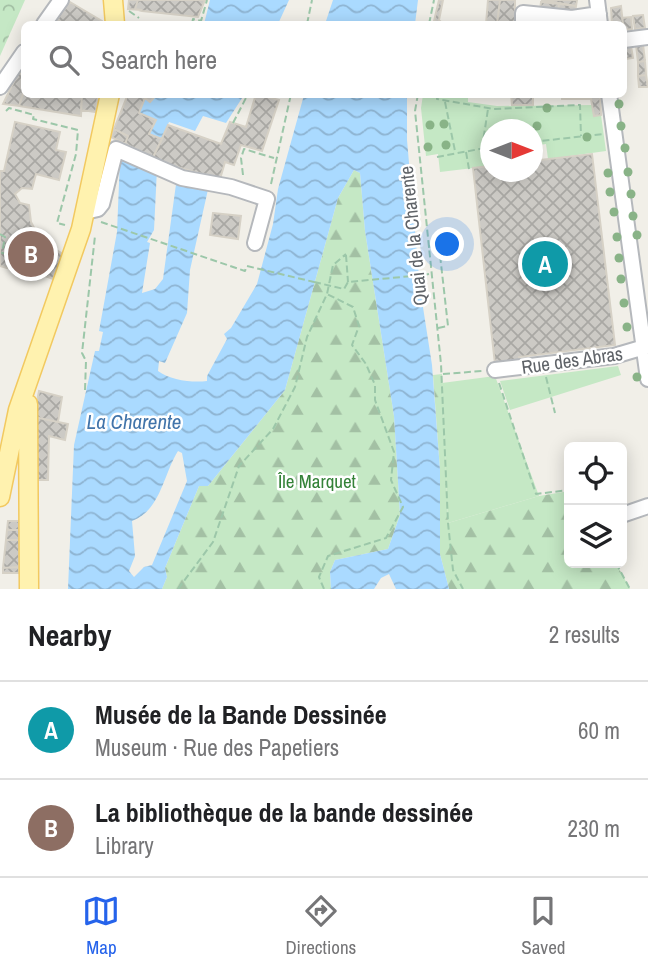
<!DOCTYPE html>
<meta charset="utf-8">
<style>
body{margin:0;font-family:"Archivo Narrow",sans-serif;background:#f2f2f2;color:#202124}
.controls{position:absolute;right:21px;bottom:21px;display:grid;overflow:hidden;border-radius:10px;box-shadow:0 4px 18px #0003}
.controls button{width:63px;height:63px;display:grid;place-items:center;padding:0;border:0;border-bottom:2px solid #e0e0e0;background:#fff;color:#202124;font:35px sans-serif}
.compass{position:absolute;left:480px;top:119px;width:63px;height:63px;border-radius:50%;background:#fff;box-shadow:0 4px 18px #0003;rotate:90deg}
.you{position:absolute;left:448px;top:245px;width:24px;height:24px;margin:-18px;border:5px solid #fff;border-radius:50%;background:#1a73e8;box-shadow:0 0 0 10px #1a73e833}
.badge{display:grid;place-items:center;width:46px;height:46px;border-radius:50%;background:#2563eb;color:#fff;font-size:23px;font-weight:700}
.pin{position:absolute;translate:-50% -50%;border:4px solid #fff;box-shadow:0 2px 7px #0006}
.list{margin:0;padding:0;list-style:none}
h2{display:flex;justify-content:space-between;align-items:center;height:91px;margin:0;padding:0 28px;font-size:30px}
h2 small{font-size:23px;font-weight:400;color:#757577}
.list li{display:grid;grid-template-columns:46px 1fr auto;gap:21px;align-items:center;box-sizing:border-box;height:98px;padding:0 28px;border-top:2px solid #e0e0e0}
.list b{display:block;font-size:26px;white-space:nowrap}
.list p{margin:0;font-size:23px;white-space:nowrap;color:#757577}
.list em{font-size:23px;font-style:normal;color:#757577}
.icon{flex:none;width:38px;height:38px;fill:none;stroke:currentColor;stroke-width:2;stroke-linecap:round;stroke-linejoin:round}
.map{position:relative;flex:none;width:648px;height:589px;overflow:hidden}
.search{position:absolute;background:#fff;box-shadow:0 4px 18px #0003;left:21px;right:21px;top:21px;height:77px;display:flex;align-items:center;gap:18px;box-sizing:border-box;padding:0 24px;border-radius:10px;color:#757577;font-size:26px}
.sheet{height:287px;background:#fff}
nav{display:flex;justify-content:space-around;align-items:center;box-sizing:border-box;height:98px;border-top:2px solid #e0e0e0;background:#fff;font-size:19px;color:#757577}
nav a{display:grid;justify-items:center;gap:4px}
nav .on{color:#2563eb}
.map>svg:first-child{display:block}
.grass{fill:#c5e8c5}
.forest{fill:url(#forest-firs)}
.park{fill:url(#park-crowns)}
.water{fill:url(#water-waves);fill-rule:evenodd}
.building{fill:url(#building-cross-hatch);stroke:#d6d1c6;stroke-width:2}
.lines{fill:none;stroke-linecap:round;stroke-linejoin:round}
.minor-casing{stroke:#b5b8bc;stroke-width:18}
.major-casing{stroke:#f2c960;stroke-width:21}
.path{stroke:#9cc7a9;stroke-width:2;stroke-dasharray:7 3.5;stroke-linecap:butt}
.minor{stroke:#fff;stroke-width:14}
.major{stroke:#fff2af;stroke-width:18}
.path-bridge{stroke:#9cc7a9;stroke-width:2;stroke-dasharray:7 3.5;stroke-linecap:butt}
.tree{fill:#89b387}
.labels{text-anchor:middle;stroke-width:5;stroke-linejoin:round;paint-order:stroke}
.street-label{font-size:19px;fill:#5f6368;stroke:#fff}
.park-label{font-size:19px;fill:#348238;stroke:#fff}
.water-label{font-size:21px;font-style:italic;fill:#4174aa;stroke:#fff}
</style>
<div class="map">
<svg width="648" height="589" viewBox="0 0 648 589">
<defs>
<pattern id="forest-firs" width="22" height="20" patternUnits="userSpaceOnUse" patternTransform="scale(1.75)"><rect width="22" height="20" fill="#c5e8c5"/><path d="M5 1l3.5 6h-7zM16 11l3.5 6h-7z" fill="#a3c0a4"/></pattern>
<pattern id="park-crowns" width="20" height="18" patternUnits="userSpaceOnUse" patternTransform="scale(1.75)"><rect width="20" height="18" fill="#c5e8c5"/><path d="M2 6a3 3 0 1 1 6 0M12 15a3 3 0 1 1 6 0" fill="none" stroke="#a3c0a4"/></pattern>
<pattern id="water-waves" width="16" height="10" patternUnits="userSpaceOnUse" patternTransform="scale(1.75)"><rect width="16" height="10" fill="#aadaff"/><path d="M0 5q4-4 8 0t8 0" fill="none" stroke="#8eb4d2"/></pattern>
<pattern id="building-cross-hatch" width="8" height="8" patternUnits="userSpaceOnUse" patternTransform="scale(1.75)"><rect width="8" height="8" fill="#cccac5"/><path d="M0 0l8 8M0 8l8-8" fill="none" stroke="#a9a8a4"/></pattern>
</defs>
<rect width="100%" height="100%" fill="#f1efe8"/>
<path class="grass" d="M423,95L468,98V102L497,106L594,105V115H601L606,151L548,159L546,144L533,146L532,130H490V166L440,172L438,154L426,156L421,108Z
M618,366L621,375L510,410L500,381Z
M495,376L539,496L448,523L442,383Z"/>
<path class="forest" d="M354,170L360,173L365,231L394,416L400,515L388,549L335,560L330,572L331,589H162L167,577L165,568L199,486H208L285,390L338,198Z
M442,374L448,523L539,496L569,491V563H616L630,589H449L440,554V470L433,375Z"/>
<path class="park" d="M0,0H25L0,56Z"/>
<path class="water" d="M210,0H289L278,24H204Z
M333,0H418L415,24H325Z
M157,95H244L226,123L203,116L195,131L169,122L162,139L149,134L155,120L139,113L145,98L151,102Z
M304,95H407V140L420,288L432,365L440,470V554L449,589H396L389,574L381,578L374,589H331L330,572L335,560L388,549L400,515L394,416L365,231L360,173L354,170L338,198L285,390L208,486H199L165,568L167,577L162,589H68L74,445L95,351H99L103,332L99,331L117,232L120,159L126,157L157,169L154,230L147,242L150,243L142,293L155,289L163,279L177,177L209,185L190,270L187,313L165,363L159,361L158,371C170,380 192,383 207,381V376L227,339L224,334L231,328L257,284L273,224L278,189ZM178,451L182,453L187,481L152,565L144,567L134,577L129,571L135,556L132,521C161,510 163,475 178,451Z"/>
<path class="building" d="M129,0H138L135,9L142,10L128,9Z
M138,0H205L198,17L142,11L135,9Z
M439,0H443L439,20L443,24L434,21Z
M488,0H500L497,24H486Z
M500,0H515V24H497Z
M541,0H577L576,6Z
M70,2L102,21V24H54Z
M541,2L559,4L558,12L540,10Z
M559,4L576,6L575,13L558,12Z
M621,6L623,24H612L611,8Z
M643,15L645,28L635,29L633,16Z
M631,17L632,29L624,30L622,18Z
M643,44L645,61L638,62L636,45Z
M631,46L633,58L625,59V47Z
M645,61L646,75L638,76V62Z
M18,73L24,74V91L19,106L3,104Z
M646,75L648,87H639L638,76Z
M24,91V94H82L81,116L19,106Z
M82,94H98L96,112L81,110Z
M128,94H157L150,102L145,98L139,113L156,120L149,134L162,139L153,157L125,144L128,136L114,129Z
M256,94L279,100L262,151L241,145L234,165L225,162L220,179L152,160L168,125L221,144L230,122L246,127Z
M511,94H533V105H512Z
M562,94H600L601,115L594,116L591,99H562Z
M15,122L60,132L56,150L66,152L59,180L36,174L32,189L22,188L15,194L20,203L29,205L31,222L41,241L63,254L53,279L10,263L7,268L0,266V171H4Z
M114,129L128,136L125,144L111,137Z
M592,154L615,345L519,357L520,363L495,364L473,168L490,166V172H532V161Z
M213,213L241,216L238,239L210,235Z
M39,391L62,397L58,422L34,417Z
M34,417L68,424L65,440L49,436L48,480H36Z
M8,521H19V530H7Z
M7,530H19V540H6Z
M6,540H19V567L3,568Z
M19,567V573H3V568Z"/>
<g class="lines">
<defs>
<path id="minor" d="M597,0L600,24
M44,24L61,0
M523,24V13L572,18L599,14
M624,40L648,37
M0,87L24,52
M609,94L648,379
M85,212L98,209L102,204L116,149L182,178L231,187L267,199L255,243
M495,370L614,356L648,346
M622,515L648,506"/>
<path id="major" d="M113,0L115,24
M28,404L29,589
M0,497L18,410L81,229L110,94"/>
</defs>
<use href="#minor" class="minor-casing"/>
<use href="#major" class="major-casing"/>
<path class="path" d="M129,11L139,18
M192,24L193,19L201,21L207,0
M307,24L312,0
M429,24L434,0
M418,94L415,111L441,364L448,523L453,570L463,589
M437,94V99L494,109L580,105L581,136
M445,102L455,151
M6,111L9,108L34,115L33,119L78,130L76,154L57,223L65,225
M233,123L248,94
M532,142L603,134
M482,148L488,109
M466,152L469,169
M437,157L490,147
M243,175L241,158L244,149L274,158
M271,184L291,94
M101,222L245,271L247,266L314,282
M0,234L5,237L2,253L19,256L23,266L49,273
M428,247L439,246L448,326L438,328
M346,255L348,282
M423,275L429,274
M443,374L482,371
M546,377L555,413
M499,383L536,494L569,490
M85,390L86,361L82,353L95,236
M616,563L630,589
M178,589L213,542L239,466L273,429L295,387L307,337L327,294L333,265L346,254
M324,589L319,577L328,556L386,538L403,507L391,480L394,452L375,400V385L366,364L352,345L359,326L353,307L327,294"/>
<use href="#minor" class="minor"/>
<use href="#major" class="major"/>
<path class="path-bridge" d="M314,282L344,289L348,282L423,275"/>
</g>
<g class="tree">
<circle cx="619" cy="104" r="4.5"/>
<circle cx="547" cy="108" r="4.5"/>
<circle cx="444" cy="124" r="4.5"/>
<circle cx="430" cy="125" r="4.5"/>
<circle cx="537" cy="126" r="4.5"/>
<circle cx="621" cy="126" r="4.5"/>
<circle cx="587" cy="137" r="4.5"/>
<circle cx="446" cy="145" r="4.5"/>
<circle cx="428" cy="147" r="4.5"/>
<circle cx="625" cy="148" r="4.5"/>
<circle cx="628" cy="172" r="4.5"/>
<circle cx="608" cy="173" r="4.5"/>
<circle cx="610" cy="192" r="4.5"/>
<circle cx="631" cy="194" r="4.5"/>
<circle cx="614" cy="212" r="4.5"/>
<circle cx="633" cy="216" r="4.5"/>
<circle cx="637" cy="235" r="4.5"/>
<circle cx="617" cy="237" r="4.5"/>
<circle cx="619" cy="258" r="4.5"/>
<circle cx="621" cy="279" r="4.5"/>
<circle cx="624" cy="303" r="4.5"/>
<circle cx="627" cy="327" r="4.5"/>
<circle cx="637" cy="377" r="4.5"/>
</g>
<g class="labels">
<g class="street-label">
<text transform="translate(413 236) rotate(-96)" y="7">Quai de la Charente</text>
<text transform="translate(572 360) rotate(-8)" y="7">Rue des Abras</text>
</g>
<g class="park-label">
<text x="317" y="488">Île Marquet</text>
</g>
<g class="water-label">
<text x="134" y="429">La Charente</text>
</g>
</g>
</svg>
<div class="controls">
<button><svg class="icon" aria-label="locate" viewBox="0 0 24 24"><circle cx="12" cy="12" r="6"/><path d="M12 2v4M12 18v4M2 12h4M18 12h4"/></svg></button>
<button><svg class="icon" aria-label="layers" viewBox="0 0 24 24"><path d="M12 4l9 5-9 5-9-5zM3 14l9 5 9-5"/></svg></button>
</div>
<svg class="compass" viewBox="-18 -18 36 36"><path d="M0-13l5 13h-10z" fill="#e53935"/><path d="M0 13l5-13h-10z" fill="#757577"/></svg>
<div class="you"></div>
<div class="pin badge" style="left:545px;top:264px;background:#0f9aa8">A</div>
<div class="pin badge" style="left:31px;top:254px;background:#8d6e63">B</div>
<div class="search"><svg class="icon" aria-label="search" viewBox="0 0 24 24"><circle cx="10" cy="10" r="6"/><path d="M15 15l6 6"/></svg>Search here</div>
</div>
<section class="sheet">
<h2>Nearby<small>2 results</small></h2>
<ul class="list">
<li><span class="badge" style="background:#0f9aa8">A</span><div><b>Musée de la Bande Dessinée</b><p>Museum · Rue des Papetiers</p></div><em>60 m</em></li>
<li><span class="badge" style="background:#8d6e63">B</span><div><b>La bibliothèque de la bande dessinée</b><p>Library</p></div><em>230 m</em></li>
</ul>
</section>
<nav>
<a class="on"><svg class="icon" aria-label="map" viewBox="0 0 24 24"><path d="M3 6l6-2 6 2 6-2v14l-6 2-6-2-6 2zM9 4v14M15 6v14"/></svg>Map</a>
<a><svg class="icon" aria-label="directions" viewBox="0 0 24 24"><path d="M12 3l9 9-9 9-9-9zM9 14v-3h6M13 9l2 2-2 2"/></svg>Directions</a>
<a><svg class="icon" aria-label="saved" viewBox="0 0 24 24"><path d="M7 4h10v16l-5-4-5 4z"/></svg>Saved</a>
</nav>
